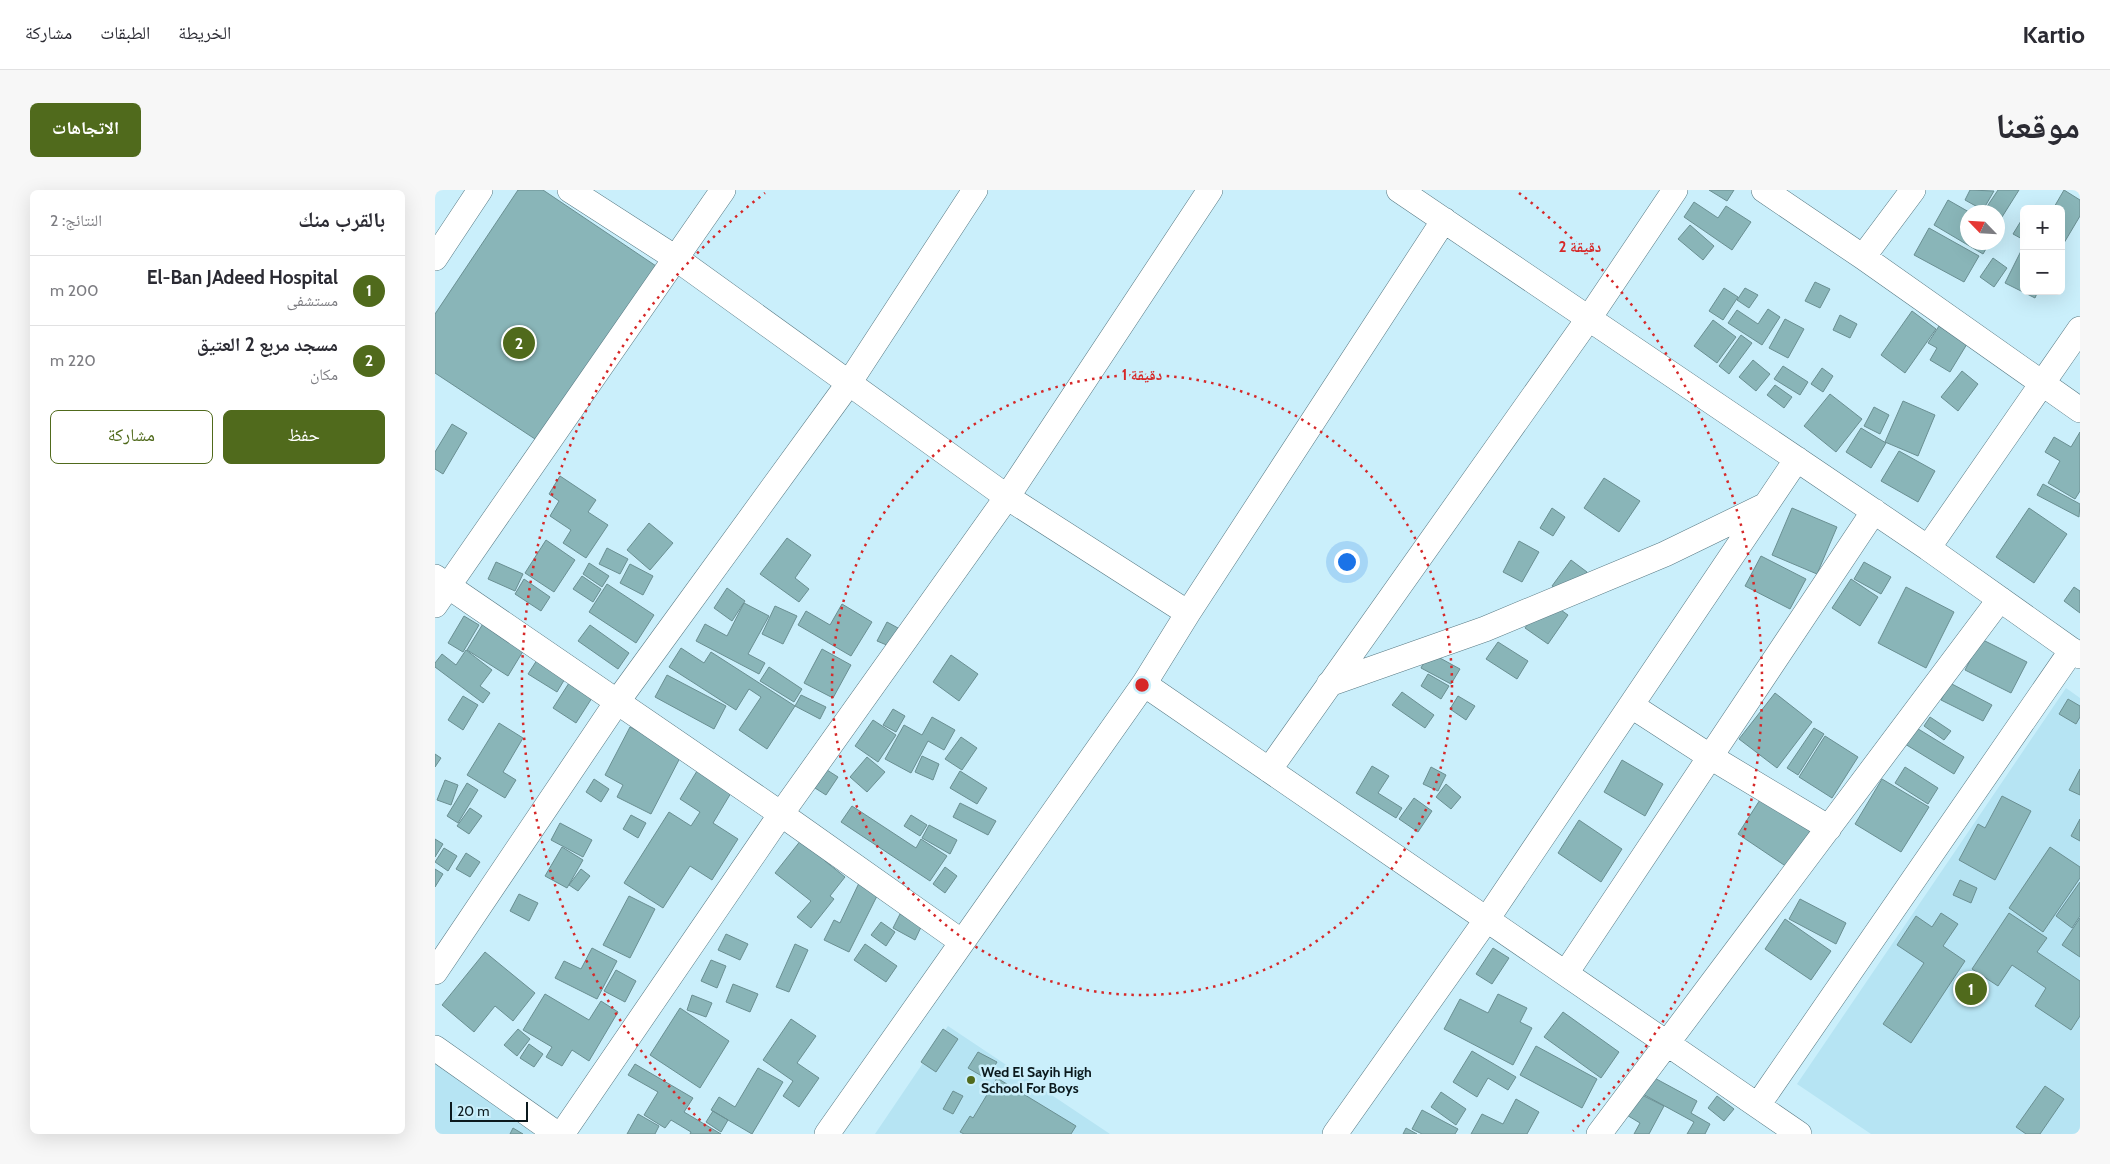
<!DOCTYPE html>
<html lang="ar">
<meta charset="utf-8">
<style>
body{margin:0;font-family:Cabin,"Noto Naskh Arabic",sans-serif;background:#f7f7f7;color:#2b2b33;direction:rtl}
.controls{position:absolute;right:15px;top:15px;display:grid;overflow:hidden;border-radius:8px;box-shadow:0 5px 20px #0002}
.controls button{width:45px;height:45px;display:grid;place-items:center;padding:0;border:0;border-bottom:1px solid #e1e1e2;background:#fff;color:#2b2b33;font:25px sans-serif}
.compass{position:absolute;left:1525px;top:15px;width:45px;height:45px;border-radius:50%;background:#fff;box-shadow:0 5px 20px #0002;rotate:295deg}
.scale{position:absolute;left:15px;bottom:12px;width:78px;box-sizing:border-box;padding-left:5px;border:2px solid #0b191d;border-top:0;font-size:14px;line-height:18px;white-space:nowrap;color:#0b191d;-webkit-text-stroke:4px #caeffb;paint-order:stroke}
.you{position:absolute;left:911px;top:371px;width:18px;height:18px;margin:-12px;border:4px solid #fff;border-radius:50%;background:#1a73e8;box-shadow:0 0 0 8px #1a73e833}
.badge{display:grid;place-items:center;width:32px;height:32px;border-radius:50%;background:#506a1c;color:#fff;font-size:16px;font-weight:700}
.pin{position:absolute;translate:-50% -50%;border:2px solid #fff;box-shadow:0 1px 5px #0006}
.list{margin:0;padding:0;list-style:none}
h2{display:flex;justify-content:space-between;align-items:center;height:65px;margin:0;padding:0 20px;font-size:21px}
h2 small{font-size:16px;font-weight:400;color:#7c7c81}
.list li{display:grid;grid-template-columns:32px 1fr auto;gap:15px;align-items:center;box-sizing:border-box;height:70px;padding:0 20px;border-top:1px solid #e1e1e2}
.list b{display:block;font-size:19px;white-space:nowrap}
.list p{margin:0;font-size:16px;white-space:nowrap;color:#7c7c81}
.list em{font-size:16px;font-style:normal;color:#7c7c81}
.actions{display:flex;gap:10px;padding:15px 20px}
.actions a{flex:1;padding:11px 0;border:1px solid #506a1c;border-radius:8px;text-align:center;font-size:18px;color:#506a1c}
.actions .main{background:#506a1c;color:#fff}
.map{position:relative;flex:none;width:1645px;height:944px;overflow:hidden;direction:ltr;border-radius:8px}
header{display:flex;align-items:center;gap:30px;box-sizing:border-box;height:70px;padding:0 25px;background:#fff;border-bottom:1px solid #e1e1e2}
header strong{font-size:24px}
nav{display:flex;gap:28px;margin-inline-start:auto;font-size:18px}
.intro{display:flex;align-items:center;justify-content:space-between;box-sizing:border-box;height:120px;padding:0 30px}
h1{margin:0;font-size:35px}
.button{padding:12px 22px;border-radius:8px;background:#506a1c;color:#fff;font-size:18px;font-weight:700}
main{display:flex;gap:30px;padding:0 30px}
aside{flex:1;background:#fff;border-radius:8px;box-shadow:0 5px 20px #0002}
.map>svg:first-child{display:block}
.built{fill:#b6e4f3}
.building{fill:#89b5b8;stroke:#6a8f92}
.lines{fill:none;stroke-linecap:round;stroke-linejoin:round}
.street-casing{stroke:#577983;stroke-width:26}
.street{stroke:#fff;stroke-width:25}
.ring{fill:none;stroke:#d62828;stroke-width:2.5;stroke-dasharray:2.5 5}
.poi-dot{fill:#506a1c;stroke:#caeffb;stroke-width:2}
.labels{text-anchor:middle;stroke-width:5;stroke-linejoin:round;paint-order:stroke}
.poi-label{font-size:14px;font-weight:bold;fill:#0b191d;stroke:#caeffb;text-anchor:start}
.centre{fill:#d62828;stroke:#caeffb;stroke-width:2.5}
.ring-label{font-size:15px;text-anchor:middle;font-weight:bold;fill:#d62828;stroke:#caeffb;stroke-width:5;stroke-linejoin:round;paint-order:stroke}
</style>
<header>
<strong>Kartio</strong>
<nav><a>الخريطة</a><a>الطبقات</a><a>مشاركة</a></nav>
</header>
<div class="intro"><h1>موقعنا</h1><a class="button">الاتجاهات</a></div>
<main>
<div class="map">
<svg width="1645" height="944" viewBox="0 0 1645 944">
<rect width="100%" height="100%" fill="#caeffb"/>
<path class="built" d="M1631,498L1645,508V944H1436L1362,894Z
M513,836L675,944H440Z
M0,871L99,944H0Z"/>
<path class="building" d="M83,0H108L221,76L103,251L0,183V124Z
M1274,0H1299L1292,11Z
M1535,0L1559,1L1548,20L1530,10Z
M1563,0H1584L1567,27L1562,22L1551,18Z
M1629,0L1645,10V26L1626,58V19H1618Z
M1513,10L1534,22H1532V52H1555L1548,64L1499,35Z
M1259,12L1283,28L1291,16L1316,32L1297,60L1249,27Z
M1589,26V50L1578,44Z
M1255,35L1279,56L1268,70L1243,49Z
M1494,38L1544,66L1529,92L1479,65Z
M1587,59L1589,60V101H1603L1600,108L1570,93Z
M1558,68L1572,78L1559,97L1545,87Z
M1380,92L1395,99L1385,118L1370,111Z
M1289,98L1303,107L1288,130L1274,121Z
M1310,98L1323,105L1314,118L1302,110Z
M1333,119L1345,127L1327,155L1293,133L1302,120L1323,134Z
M1477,121L1501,139L1470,183L1446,165Z
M1405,125L1422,134L1415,148L1398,140Z
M1350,129L1369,139L1353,168L1334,158Z
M1278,130L1301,147L1282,173L1259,156Z
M1504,136L1532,154L1515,182L1495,170L1502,158L1493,153Z
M1306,145L1317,153L1294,184L1284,176Z
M1318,170L1335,184L1321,201L1304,187Z
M1348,176L1373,192L1365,205L1339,189Z
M1387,178L1398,186L1388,202L1376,194Z
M1527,181L1543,194L1523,221L1506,207Z
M1340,195L1357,207L1349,218L1332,205Z
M1395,204L1427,229L1401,262L1369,236Z
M1468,211L1500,225L1483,266L1450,252Z
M1439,217L1454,225L1445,244L1429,236Z
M17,234L32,243L8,284L0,279V262Z
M1426,238L1451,253L1436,278L1411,262Z
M1645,242V301L1640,309L1613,293L1625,271L1610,262L1619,247L1636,257Z
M1464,261L1500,281L1483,312L1446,291Z
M125,286L161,310L153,322L173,335L151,368L128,353L136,340L115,326L124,311L114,304Z
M1169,288L1205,311L1184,342L1149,318Z
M1608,294L1645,314L1644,327L1602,305Z
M1117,318L1130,327L1118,346L1105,338Z
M1357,318L1402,337L1382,384L1337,365Z
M1594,318L1632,344L1599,393L1561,367Z
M214,333L238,353L215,380L192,360Z
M352,348L376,365L360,388L374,399L364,412L325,384Z
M111,350L140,370L119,402L90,383Z
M1084,351L1104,362L1087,392L1068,382Z
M172,358L193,369L185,384L164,374Z
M1326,366L1371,389L1355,419L1310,396Z
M1136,370L1152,382L1133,407L1117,396Z
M61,372L88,384L80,401L53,389Z
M1429,372L1456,387L1446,404L1419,389Z
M154,373L174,386L167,397L148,384Z
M195,374L218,386L208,405L185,393Z
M147,386L166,399L158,412L138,399Z
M89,389L115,407L106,421L80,404Z
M1416,389L1443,407L1425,436L1397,418Z
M172,394L219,425L201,453L154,422Z
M1471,397L1519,422L1491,478L1443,453Z
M1639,397L1645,401V423L1629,411Z
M292,398L310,411L297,431L279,418Z
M1110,409L1133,425L1113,454L1090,438Z
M309,413L334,426L313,464L330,473L324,484L261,451L270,434L292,446Z
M407,414L437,432L416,466L363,435L371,421L395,435Z
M340,416L362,426L348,454L327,444Z
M29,426L44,435L28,462L13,453Z
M49,432L90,458L73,486L32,460Z
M452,432L463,438L454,456L442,451Z
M155,435L194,463L183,479L143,451Z
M1546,449L1592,472L1576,503L1530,480Z
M1063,452L1093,471L1082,489L1051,469Z
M246,458L269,473L276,462L360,516L332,559L304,540L326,507L314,499L301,520L234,477Z
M387,459L416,475L398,508L369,493Z
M31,460L57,480L45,496L55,503L48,513L0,477V473L7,464L21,475Z
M994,462L1025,479L1016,494L986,478Z
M516,465L543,484L524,511L498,492Z
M102,470L131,487L122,502L93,484Z
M334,477L367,499L359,512L325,491Z
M993,484L1014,496L1006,509L986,496Z
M232,485L291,516L279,539L220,507Z
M134,493L157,508L141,533L118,518Z
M1515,493L1557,515L1548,531L1506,510Z
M967,502L999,525L990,538L957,515Z
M1340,503L1377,532L1342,578L1304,549Z
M366,505L391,517L385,529L360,516Z
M28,506L43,515L28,540L13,530Z
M1023,506L1040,516L1031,530L1015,519Z
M1633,509L1645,516V527L1641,534L1624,524Z
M458,519L470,526L461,542L448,535Z
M497,527L520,540L509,560L493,551L476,583L450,569L469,535L487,545Z
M1495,527L1516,541L1509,550L1489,536Z
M438,530L461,545L443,572L420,556Z
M64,533L88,548L68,582L81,590L70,608L32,585Z
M195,537L247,564L216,624L182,607L188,595L170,585Z
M1480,537L1529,567L1519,584L1470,554Z
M1379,538L1389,544L1363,585L1352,578Z
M1390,546L1423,567L1397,608L1364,587Z
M526,547L542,558L527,580L510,569Z
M0,564L6,568L0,577Z
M487,566L504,574L498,590L480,582Z
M432,567L450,582L432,602L415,587Z
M1187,570L1228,594L1210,626L1169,602Z
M937,576L954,586L943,603L967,618L961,628L921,603Z
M996,577L1011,585L1003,601L988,594Z
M1470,577L1503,598L1493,614L1460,593Z
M1645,579V605L1634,600Z
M392,580L403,587L391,605L380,598Z
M262,581L296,603L278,633L303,649L277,690L255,676L228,718L189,693L234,622L256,636L265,622L245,609Z
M525,581L552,598L542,614L515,598Z
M159,589L174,599L166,612L151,602Z
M1447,589L1494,617L1466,662L1420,634Z
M10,590L23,595L16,615L2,610Z
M32,593L43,600L23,633L12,626Z
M1011,594L1026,607L1016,619L1001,607Z
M1330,602L1379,635L1352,677L1303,644Z
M1567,606L1596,621L1560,690L1524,670L1543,634L1550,638Z
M979,608L997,621L983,642L964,629Z
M525,613L561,631L553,645L518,627Z
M417,616L481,658L486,649L512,666L495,691L406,632Z
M35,618L47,626L34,644L22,636Z
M196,625L211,633L203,648L188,639Z
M476,625L492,635L485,646L469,636Z
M1645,629V651L1636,646Z
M1144,630L1187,659L1166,692L1123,663Z
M125,633L157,650L148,667L116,650Z
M494,635L522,650L515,664L487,648Z
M370,645L395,665L390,671L410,687L395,706L399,709L376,738L362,727L376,711L340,683Z
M0,649L8,654L0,667Z
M127,657L148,670L132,698L110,686Z
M1615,657L1645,677V688L1608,742L1574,718Z
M9,658L22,666L13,681L0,672Z
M31,663L45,672L35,687L21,679Z
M510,677L522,686L510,703L498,694Z
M0,679L8,684L0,697Z
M146,679L155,686L143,701L134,695Z
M1525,690L1542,698L1536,713L1518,705Z
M1645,692V726L1637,738L1621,726Z
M424,693L444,702L414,762L389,750L399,730L405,733Z
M84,704L103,713L94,731L75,721Z
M194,706L220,719L195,768L168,755Z
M1365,709L1411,733L1401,754L1354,729Z
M1506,723L1523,734L1508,756L1530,771L1476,853L1448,834L1489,773L1462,755L1481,726L1497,737Z
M1574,723L1612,748L1602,762L1645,791V826L1636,840L1600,816L1611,798L1577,775L1563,796L1537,779Z
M465,724L487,735L480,750L458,738Z
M1645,728V767L1627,755Z
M1350,729L1396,761L1376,790L1330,759Z
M446,732L460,742L451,756L436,745Z
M291,744L313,754L305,770L283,760Z
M360,754L373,760L354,802L341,797Z
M430,754L462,776L451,792L419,770Z
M157,758L182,771L162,809L120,788L129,771L146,779Z
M1058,758L1074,768L1057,794L1041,784Z
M50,762L100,803L78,831L60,816L39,842L7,815Z
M276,770L291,776L282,798L266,791Z
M181,780L201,791L190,812L169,801Z
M298,794L323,804L315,822L291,812Z
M110,804L154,830L166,811L183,822L154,871L137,860L127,876L111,867L117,857L88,840Z
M1063,804L1092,818L1085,832L1097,838L1078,875L1009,839L1025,809L1053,823Z
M257,805L277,813L271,827L252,820Z
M245,818L294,851L265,898L215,865Z
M1128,822L1184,862L1166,888L1109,847Z
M356,829L381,846L362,873L384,888L364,917L348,906L358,891L328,870Z
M83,839L95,849L82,866L69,855Z
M508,839L523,849L501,882L486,872Z
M94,854L108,864L99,877L85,868Z
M1101,856L1162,889L1147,918L1085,885Z
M1037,861L1081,887L1073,900L1053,888L1042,907L1018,892Z
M543,862L562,872L552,889L533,878Z
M200,874L258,908L249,922L286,944H255L256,942L236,930L230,938L209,925L223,902L193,885Z
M323,878L348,892L317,944L276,920L284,907L300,917Z
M1214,885L1262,911L1256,923L1275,934L1270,944H1252L1259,932L1204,902Z
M562,888L641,936L636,944H529L525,942L535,926L538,928Z
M1610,896L1629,909L1605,944H1591L1581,937Z
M518,901L528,906L518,924L508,919Z
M1006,902L1031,919L1021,935L996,917Z
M1201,902L1229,916L1214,944H1199L1205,933L1190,924Z
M1282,906L1299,919L1289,931L1273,918Z
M1081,909L1104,922L1092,944H1036L1047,924L1068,934Z
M987,920L1023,939L1020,944H987L977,939Z
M278,921L293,930L286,942L271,932Z
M203,924L224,936L220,944H192Z
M78,938L88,944H75Z
M971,938L982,944H968Z"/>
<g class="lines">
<defs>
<path id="street" d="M135,0L242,69L572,307L753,423
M964,0L1493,358L1645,466
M1329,0L1428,67L1645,220
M1428,67L1478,0
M0,68L45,0
M1493,358L1645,139
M0,387L346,624L527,752
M0,415L288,0
M709,494L1364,944
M894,494L1050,439L1230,364L1331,315
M1197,516L1274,566L1394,638
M834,580L1154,128L1240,0
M0,782L182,512L414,193L540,0
M1131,783L1439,321
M0,858L122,944
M1323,915L1637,460
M127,944L346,624L572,307L775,0
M392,944L709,494L753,423L1009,30
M900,944L1052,729L1362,269
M1164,944L1565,409"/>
</defs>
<use href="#street" class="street-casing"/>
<use href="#street" class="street"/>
</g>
<g class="ring">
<circle cx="707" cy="495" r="310"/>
<path d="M276 941A620 620 0 0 1 330 3M1084 3A620 620 0 0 1 1138 941"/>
</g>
<circle class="poi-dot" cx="536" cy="890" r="5"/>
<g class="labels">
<g class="poi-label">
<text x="546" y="887">Wed El Sayih High<tspan x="546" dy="16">School For Boys</tspan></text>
</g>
</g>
<circle cx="707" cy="495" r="8" class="centre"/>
<g class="ring-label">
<text x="1145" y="62">2 دقيقة</text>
<text x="707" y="190">1 دقيقة</text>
</g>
</svg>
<div class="controls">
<button>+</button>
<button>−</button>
</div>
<svg class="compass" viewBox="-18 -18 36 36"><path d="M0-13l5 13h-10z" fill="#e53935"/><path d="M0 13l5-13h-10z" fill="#7c7c81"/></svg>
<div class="scale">20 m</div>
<div class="you"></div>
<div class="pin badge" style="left:1536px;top:799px">1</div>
<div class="pin badge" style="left:84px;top:153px">2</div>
</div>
<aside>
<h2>بالقرب منك<small>النتائج: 2</small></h2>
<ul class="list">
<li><span class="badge">1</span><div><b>El-Ban JAdeed Hospital</b><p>مستشفى</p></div><em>200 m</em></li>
<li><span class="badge">2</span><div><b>مسجد مربع 2 العتيق</b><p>مكان</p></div><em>220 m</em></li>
</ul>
<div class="actions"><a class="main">حفظ</a><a>مشاركة</a></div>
</aside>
</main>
